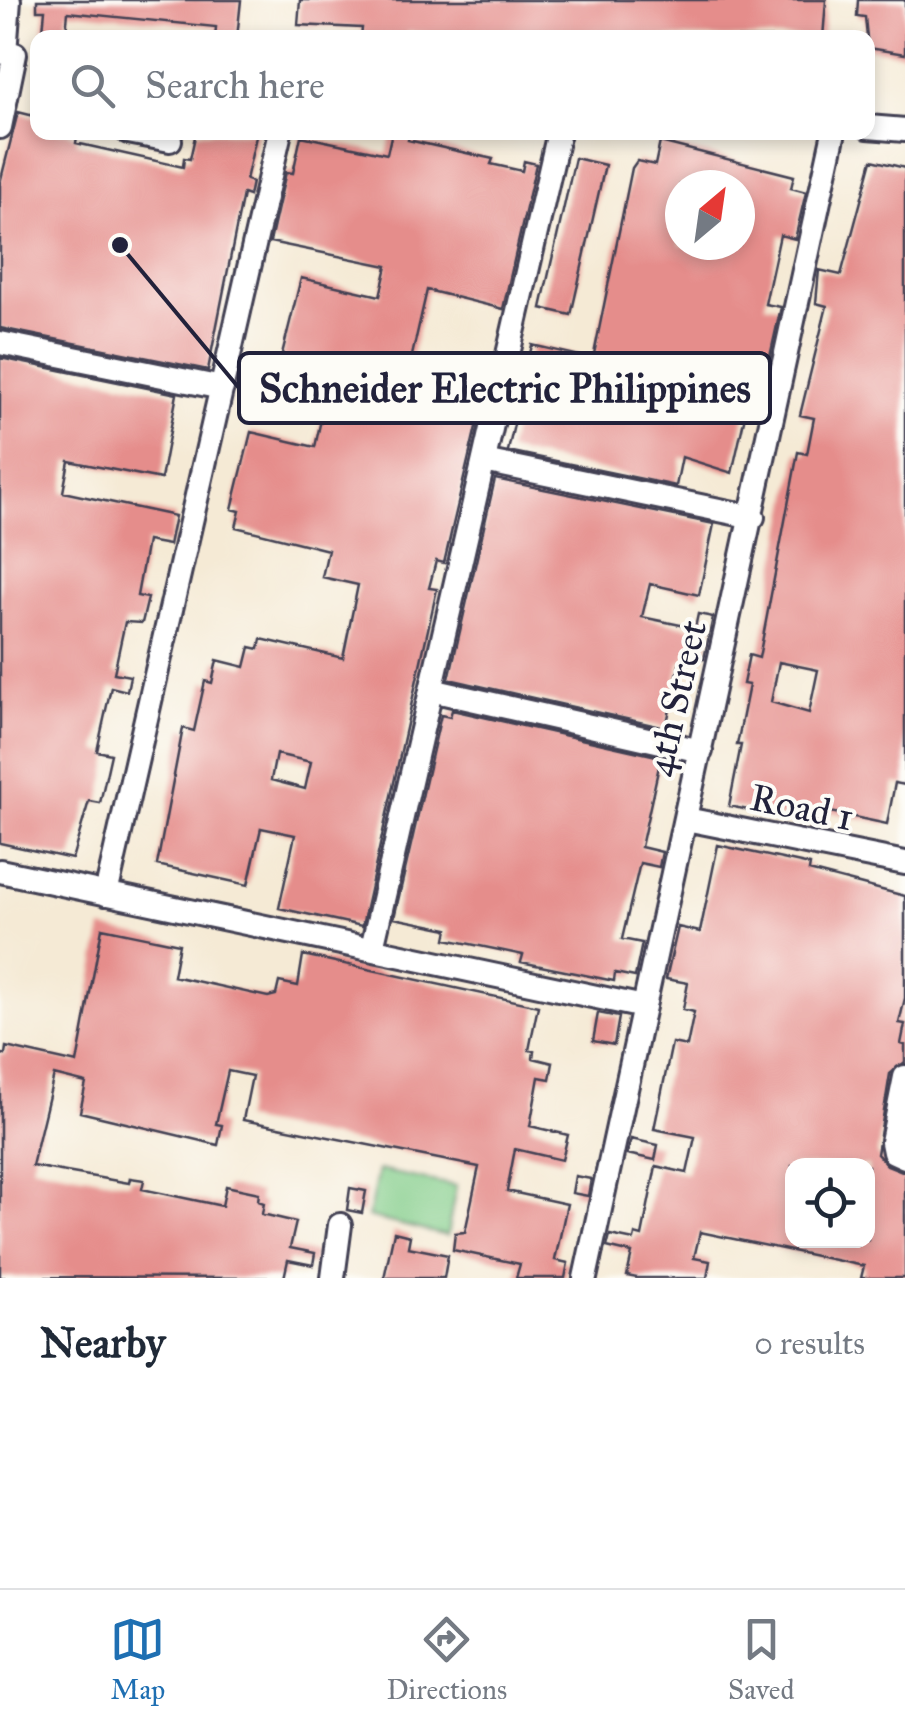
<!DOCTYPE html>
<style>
body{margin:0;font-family:"IM FELL Great Primer",serif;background:#f2f2f3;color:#1f2937}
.controls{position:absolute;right:30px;bottom:30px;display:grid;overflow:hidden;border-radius:20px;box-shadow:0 5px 15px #0003}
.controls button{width:90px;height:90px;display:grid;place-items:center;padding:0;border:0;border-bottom:2px solid #e0e1e3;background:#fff;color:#1f2937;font:50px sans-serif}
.compass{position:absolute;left:665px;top:170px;width:90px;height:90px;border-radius:50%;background:#fff;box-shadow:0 5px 15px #0003;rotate:29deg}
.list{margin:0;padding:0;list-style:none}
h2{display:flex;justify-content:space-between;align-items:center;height:130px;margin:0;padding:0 40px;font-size:42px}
h2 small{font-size:32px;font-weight:400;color:#747a83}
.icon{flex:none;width:55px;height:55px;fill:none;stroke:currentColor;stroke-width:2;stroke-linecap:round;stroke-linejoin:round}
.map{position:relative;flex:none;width:905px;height:1278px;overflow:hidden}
.search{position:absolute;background:#fff;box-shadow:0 5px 15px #0003;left:30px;right:30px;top:30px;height:110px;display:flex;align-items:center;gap:25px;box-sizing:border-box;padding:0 35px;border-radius:20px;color:#747a83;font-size:38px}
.sheet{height:310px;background:#fff}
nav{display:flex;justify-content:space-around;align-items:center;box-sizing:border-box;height:140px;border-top:2px solid #e0e1e3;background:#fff;font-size:28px;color:#747a83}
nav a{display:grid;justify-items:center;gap:5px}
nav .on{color:#1f6fb2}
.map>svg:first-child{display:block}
.green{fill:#83cd8a;stroke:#527862;stroke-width:2.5}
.building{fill:#e58d8b;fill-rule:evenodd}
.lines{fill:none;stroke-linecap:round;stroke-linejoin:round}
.minor-casing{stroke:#424052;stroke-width:28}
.minor{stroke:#fff;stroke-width:22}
.labels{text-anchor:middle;stroke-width:8;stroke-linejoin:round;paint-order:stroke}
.street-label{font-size:38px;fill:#22223b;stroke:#fdfcf7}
.leader{fill:none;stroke:#22223b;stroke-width:4}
.callout-dot{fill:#22223b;stroke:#fdfcf7;stroke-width:4}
.callout{fill:#fdfcf7;stroke:#22223b;stroke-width:4}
.callout-label{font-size:40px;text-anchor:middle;font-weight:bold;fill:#22223b}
</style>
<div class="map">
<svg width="905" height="1278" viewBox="0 0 905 1278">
<rect width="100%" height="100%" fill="#fdfcf7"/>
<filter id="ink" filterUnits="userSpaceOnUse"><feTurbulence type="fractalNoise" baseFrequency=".01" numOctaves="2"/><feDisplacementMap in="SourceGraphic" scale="20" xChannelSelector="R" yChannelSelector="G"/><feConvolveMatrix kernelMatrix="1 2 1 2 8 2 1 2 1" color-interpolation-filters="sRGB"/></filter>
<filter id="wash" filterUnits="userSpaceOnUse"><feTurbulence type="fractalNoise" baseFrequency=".0048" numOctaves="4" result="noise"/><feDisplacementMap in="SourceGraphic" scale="40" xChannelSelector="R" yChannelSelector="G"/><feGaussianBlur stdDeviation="2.25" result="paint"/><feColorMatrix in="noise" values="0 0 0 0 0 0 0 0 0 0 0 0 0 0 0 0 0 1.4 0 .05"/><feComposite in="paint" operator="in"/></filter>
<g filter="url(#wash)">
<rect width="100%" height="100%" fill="#f5ead5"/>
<path class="green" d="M378,1170L456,1186L447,1236L368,1217Z"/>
<g id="blocks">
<path class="building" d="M37,0H241L237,38H215L216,27L68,12L66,33L43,31L45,10H37Z
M300,0H826L823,38H467L408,32V38H361L362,28L298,25Z
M858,0H905V54L868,48L865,17L857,16Z
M18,112L38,117V132H68L77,137L76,143L183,167L184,158L190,159L196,132H257L246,180L252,182L249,196L243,194L208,370L0,328V183Z
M392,132H410L408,140L493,159L491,164L522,171L524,161L536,164L503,309L427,290L411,360L464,374L466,366L479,369L477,378L487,380L444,563L436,561L429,588L437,589L362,926L279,908L295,835L261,828L248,885L157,865L183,728L194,731L205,681L212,683L217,660L245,667L250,647L259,649L261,639L343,658L358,585L322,577L328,550L236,527L240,511L232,509L251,432L315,447L322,415L273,404L275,396L256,391L262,362L279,366L301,278L380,296L387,266L270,242L286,172L293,173L301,136L387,154ZM276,754L311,762L305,789L271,780Z
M660,142L794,176L791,188L806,192L795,239L780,235L765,304L781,307L763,388L752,385L732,473L682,457L676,486L508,451L532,345L593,359L632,168L637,161L655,165ZM680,185H740V245H680Z
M575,158L605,165L571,315L541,308Z
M872,160L905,168V785L895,783L887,824L821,810L818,825L729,806L741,745H737L749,685L743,684L749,655L759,658L798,452L807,454L814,418L800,415L827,306L816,303L819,270L841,275ZM779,662L818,670L809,713L771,702Z
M0,358L177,394L161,479L69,461L63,492L175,516L169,545L147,541L137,596L148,598L142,623L125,622L114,673L130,676L127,691L111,687L97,751L111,754L100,803L89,801L72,859L0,843Z
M495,479L714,524L699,595L650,584L642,617L695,628L698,614L713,617L704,659L686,655L684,662L680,661L666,728L449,679Z
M452,710L661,757L641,847L662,852L659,867L640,863L622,939L642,943L635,977L615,973L614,981L521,962L523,955L446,939L448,929L394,918L441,715L450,717Z
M718,845L810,865L809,871L905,896V998L899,1023L905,1024L901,1044L905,1045V1062L890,1074L877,1154L887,1165L905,1172V1278H861L864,1266L700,1232L694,1258L710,1261L707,1278H637L627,1276L632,1253L607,1247L610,1235L634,1240L635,1234L642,1236L656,1166L687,1173L695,1137L654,1129L672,1043L687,1046L694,1012L683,1009L688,983L666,979L678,927L700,932ZM792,1166H868V1240H792Z
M102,928L179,944L173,976L268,997L276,995L279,982L298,986L303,955L538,1006L529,1050L534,1051L533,1058L553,1063L550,1079L539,1077L530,1126L568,1135L562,1160L515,1149L507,1191L567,1204L555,1260L568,1263L565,1278H516L520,1264L453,1250L455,1233L465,1232L479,1167L243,1120L252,1076L228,1071L216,1124L222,1125L218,1145L80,1112L86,1083L54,1075L32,1166L129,1183L130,1178L144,1180L142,1189L222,1206L226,1186L259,1193L258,1201L264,1203L262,1214L296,1222L290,1248L315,1253L313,1265L288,1260L284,1278L0,1277V1053L5,1055L6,1047L77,1063Z
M598,1013L619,1017L614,1045L593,1041Z
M631,1139L658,1145L655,1160L627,1154Z
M575,1176L591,1179L588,1196L572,1193Z
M350,1188L366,1191L362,1213L347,1210Z
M394,1232L410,1236L408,1247L448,1255L444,1278H384Z"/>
</g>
</g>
<g filter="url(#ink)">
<use href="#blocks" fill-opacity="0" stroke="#424052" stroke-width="2.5"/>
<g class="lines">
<defs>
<path id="minor" d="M5,53L9,0
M0,127L15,54
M868,127L905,130
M128,132L170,140
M0,343L222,388
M484,461L753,517
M431,690L701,751
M686,819L905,863
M0,871L644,1007
M106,894L280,132
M372,948L559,132
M905,1077L892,1142L894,1152L905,1157
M333,1278L340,1225
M585,1278L834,132"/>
</defs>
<use href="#minor" class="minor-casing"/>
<use href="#minor" class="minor"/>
</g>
</g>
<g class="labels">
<g class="street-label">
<text transform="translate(676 698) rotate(-77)" y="13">4th Street</text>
<text transform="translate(802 807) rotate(12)" y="13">Road 1</text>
</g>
</g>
<path class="leader" d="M120 245L239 388"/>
<circle class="callout-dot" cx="120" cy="245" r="10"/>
<rect class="callout" x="239" y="353" width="531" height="70" rx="10"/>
<g class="callout-label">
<text x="505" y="402">Schneider Electric Philippines</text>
</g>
</svg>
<div class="controls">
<button><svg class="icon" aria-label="locate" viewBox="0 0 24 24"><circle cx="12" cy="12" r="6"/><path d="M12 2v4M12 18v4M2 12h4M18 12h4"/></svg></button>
</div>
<svg class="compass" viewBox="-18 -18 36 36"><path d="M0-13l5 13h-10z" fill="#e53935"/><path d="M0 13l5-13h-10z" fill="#747a83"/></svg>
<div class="search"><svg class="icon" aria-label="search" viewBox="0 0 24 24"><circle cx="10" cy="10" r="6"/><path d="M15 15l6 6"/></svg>Search here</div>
</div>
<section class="sheet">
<h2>Nearby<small>0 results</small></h2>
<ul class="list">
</ul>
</section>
<nav>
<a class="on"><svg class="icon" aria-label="map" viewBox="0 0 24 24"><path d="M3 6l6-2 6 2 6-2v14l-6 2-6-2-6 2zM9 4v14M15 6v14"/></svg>Map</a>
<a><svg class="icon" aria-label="directions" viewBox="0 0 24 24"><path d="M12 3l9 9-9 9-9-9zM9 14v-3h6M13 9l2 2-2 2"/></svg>Directions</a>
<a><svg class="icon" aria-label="saved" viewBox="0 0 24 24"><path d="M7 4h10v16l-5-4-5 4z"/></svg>Saved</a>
</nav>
